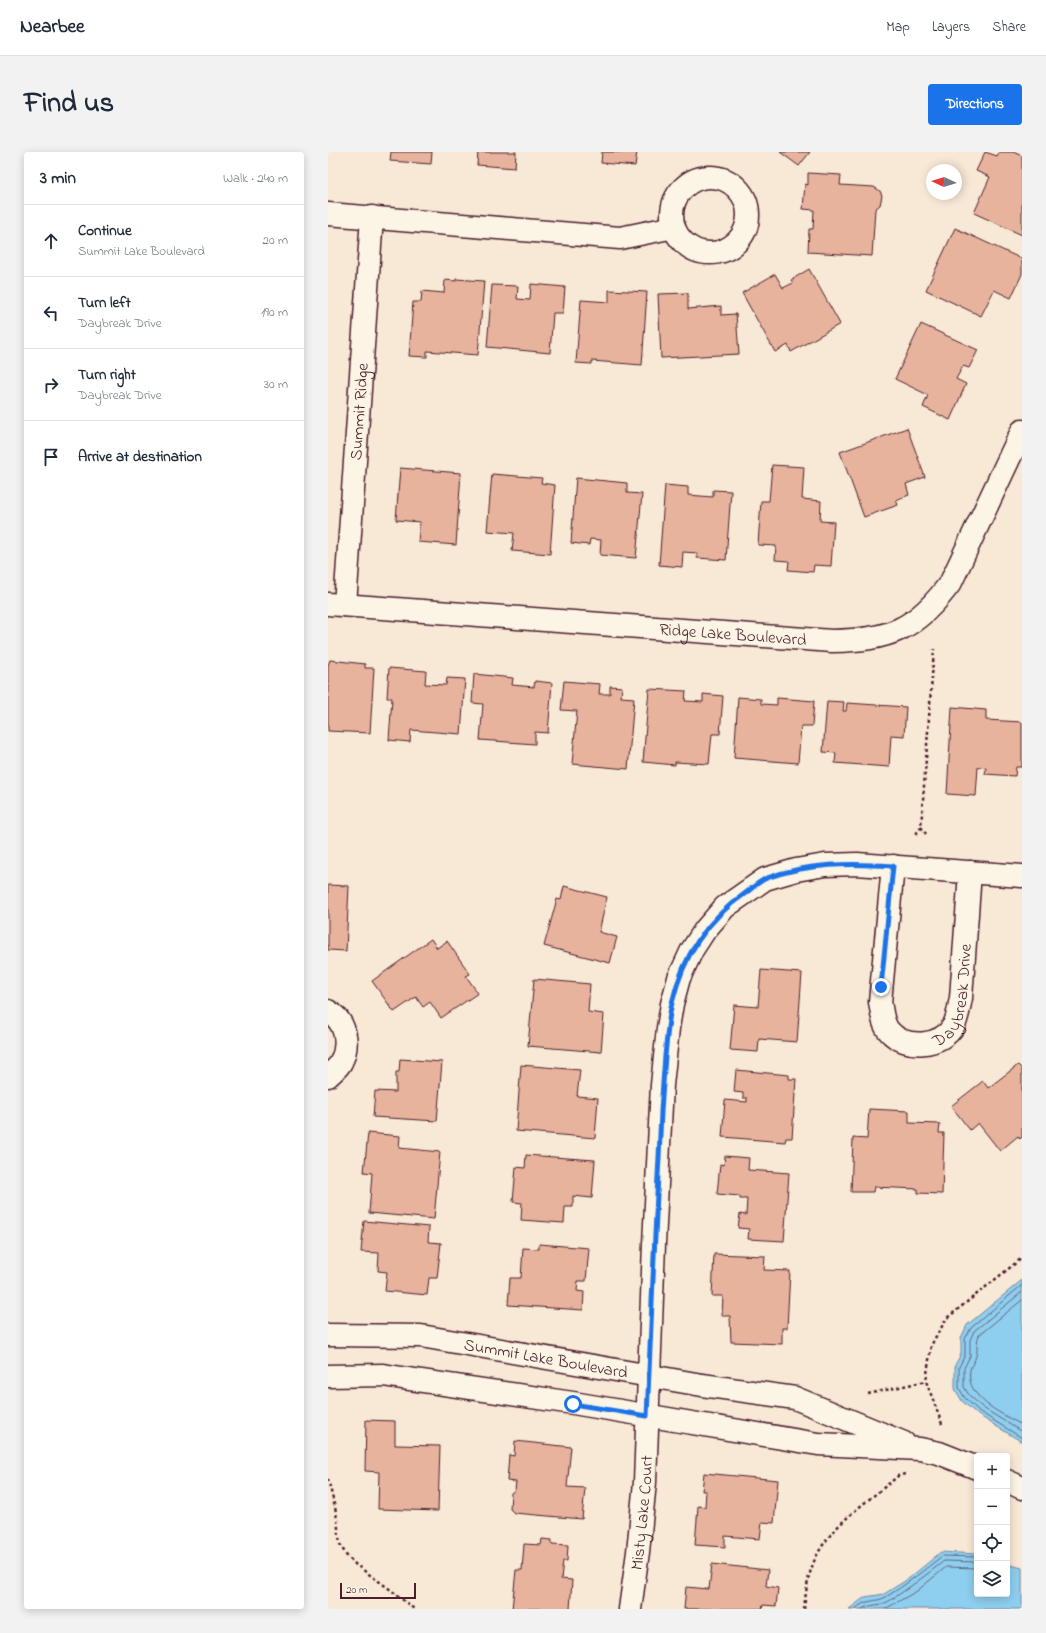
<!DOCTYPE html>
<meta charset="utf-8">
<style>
body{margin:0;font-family:"Indie Flower",sans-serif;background:#f2f2f3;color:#1f2937}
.controls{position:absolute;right:12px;bottom:12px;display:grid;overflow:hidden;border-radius:4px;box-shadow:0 2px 10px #0003}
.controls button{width:36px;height:36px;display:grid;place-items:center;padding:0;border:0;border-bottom:1px solid #e0e1e3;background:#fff;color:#1f2937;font:20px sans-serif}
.compass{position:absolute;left:598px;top:12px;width:36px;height:36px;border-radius:50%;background:#fff;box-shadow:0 2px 10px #0003;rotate:274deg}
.scale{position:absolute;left:12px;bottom:10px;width:76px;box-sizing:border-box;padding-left:4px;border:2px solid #4a1f2b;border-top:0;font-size:11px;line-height:14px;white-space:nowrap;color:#4a1f2b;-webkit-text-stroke:3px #fcf5e5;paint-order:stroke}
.stop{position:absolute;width:12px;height:12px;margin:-9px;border:3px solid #1a73e8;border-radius:50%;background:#fff}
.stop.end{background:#1a73e8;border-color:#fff;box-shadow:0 1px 4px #0008}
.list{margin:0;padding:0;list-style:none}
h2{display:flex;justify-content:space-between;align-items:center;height:52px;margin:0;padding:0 16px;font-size:17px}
h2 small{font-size:13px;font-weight:400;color:#747a83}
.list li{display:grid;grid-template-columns:26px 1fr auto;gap:12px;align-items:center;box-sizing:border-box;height:72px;padding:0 16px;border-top:1px solid #e0e1e3}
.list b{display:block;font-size:15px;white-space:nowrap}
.list p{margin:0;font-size:13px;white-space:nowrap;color:#747a83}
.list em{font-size:13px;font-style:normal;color:#747a83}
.icon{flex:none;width:22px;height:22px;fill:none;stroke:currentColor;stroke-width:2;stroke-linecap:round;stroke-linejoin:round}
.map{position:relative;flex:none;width:694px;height:1457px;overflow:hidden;border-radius:4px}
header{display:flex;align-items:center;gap:24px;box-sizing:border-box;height:56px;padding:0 20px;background:#fff;border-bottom:1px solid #e0e1e3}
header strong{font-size:19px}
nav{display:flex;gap:22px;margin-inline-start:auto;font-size:14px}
.intro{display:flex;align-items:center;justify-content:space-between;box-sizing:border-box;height:96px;padding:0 24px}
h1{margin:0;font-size:28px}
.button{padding:10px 18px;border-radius:4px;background:#1a73e8;color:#fff;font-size:14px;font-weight:700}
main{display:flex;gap:24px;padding:0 24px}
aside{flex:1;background:#fff;border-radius:4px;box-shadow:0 2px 10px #0003}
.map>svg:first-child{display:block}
.water{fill:#8eceef;stroke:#7388a1}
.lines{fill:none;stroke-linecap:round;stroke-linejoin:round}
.shore{stroke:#656579;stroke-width:1}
.building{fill:#e8b39c;stroke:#4a1f2b}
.minor-casing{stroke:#4a1f2b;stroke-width:25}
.path{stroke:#4a1f2b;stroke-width:2.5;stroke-dasharray:3 3;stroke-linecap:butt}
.minor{stroke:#fcf5e5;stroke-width:22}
.route{stroke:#1a73e8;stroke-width:5}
.labels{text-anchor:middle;stroke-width:3.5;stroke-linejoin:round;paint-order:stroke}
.street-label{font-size:17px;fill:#4a1f2b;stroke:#fcf5e5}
</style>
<header>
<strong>Nearbee</strong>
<nav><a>Map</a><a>Layers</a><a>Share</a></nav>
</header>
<div class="intro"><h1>Find us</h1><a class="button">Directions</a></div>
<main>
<aside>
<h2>3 min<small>Walk · 240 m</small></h2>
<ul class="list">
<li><svg class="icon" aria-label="ahead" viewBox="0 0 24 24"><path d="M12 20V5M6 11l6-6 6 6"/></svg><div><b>Continue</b><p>Summit Lake Boulevard</p></div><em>20 m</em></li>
<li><svg class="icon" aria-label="left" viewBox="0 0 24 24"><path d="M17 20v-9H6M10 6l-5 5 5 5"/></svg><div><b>Turn left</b><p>Daybreak Drive</p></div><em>190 m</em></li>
<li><svg class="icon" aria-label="right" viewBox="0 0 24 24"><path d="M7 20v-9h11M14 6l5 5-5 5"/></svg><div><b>Turn right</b><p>Daybreak Drive</p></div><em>30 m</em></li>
<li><svg class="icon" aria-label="arrive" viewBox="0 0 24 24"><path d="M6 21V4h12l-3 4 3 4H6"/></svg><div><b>Arrive at destination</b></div></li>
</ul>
</aside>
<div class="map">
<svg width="694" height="1457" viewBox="0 0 694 1457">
<rect width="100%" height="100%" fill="#f8e8d6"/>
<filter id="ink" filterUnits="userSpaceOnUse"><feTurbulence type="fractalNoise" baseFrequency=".025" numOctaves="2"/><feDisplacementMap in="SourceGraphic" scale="8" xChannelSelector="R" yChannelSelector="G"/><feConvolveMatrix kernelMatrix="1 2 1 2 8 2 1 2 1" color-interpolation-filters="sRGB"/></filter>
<g filter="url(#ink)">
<path class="water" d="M694,1128V1290L650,1263L634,1249L627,1237V1213L633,1202V1186L639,1173Z
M613,1400L649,1402V1442H679V1412L694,1416V1457H521L537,1445L556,1442L580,1427Z"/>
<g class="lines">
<path class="shore" d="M694,1133L643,1176L637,1187V1203L631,1215V1236L637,1246L652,1260L694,1286
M694,1140L646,1179L642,1188V1204L636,1216V1235L641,1243L655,1256L694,1280
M694,1148L651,1183C648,1190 650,1196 648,1204C647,1209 643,1213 642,1218C637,1246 674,1262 694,1273
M527,1457C539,1446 547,1451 558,1445C578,1433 596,1418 614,1404L649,1405
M534,1457C542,1452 553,1454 561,1449C580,1437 598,1423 616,1409L649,1410
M557,1457L589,1439L618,1415L649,1416"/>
</g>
<path class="building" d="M63,0H104L103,12L62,9Z
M150,0H188L187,16L149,13Z
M274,0H309L307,14L273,11Z
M452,0H482L471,14Z
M657,0L669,4L671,0H685L694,4V83L646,61L662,25L648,19Z
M480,21L513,23L512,33L546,35L552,39L554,44L552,53L547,57L544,104L480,100L481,77H485L486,58L475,57L477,32L480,33Z
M627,76L694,107V122L683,146L666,138L653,164L598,138Z
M481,117L512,172L463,200L460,193L447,200L414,141L447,122L455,136L465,131L463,128Z
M128,127L156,129L150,203L99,199V205L81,204L85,150H93L94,139L116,141L117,128L128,129Z
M203,132L237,135L235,161H225L222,201L159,195L164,133L190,134L189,147L202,148Z
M281,138L319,140L314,213L264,209V212L248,211L253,148L281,150Z
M360,141V157L393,154V163L408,162L411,202L333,206L330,142Z
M593,172L650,198L641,216L635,214L628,227L638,232L622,268L595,255L600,243L567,227Z
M579,276L597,325L578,332L581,343L568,348L570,353L536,365L512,300Z
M444,313L476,315L474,347L493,349L492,369L506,370L503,414L486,413L485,420L460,418L461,409L447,408L448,394L430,393L433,349H441Z
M72,316L133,321L128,393L90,390L92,370L68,368Z
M164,322L214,326L213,331L227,333L222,402L184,399L186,381L159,379Z
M248,326L299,331V341L314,342L308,406L272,403L273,388L262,387L261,393L243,391Z
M337,333L360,335V343L385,345V338L403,339L398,408L369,406V401L355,400L354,415L331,413Z
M2,508L37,512V516H46L42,581L0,579V513Z
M61,516L98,519L97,532L118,533L119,526L137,527L133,582L83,578L82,590L61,588L64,546H59Z
M146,522L185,526L184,533L206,535L207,529L224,531L220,581L207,580V592L152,588L155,552L144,551Z
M236,529L272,532L271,542H282V534L294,535L293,545L306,546L300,617L244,612L249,559L233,558Z
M321,537L358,539L357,549L375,550V542L395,544L392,582H384L381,612L347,610V613L315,610Z
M410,545L433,547V552L449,553V546L486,549L484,574H473L470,611L406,606Z
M499,549L516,550L515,559H518L519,551L578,555L576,584L563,583L561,615L507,611L508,601L495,600Z
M624,555L658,558V568L694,570V615H688L687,624L657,622L658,616L650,615L648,644L619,642Z
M0,733L21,734L18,799L0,798Z
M236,734L279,745L271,780L289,785L282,811L216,794L229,747L233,748Z
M103,787L109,796L119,789L142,822L138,824L150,841L113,866L102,850L95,855L88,845L66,860L44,829Z
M433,818L474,821L469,890L431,887L430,900L402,898L406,853L430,855Z
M206,827L262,832L260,860L276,862L273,900L200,894Z
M72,907L114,910L109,969L45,965L47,939L68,940V920H71Z
M193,913L252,918L249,944L270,946L267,986L188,979Z
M690,913L694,917V985L692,987L690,984L672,999L650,971L642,978L623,954L655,929L660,936Z
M408,918L461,923V927H468L464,986H458L457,990L394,985L397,948L419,950V946H415V941L406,940Z
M541,957L581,959V971L612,972L611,981H616L614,1042L590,1041V1037L546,1035L545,1040H523L525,986L539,987Z
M40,981L72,984L71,996L112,1000L106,1067L41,1061L44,1021L36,1020Z
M198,1003L267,1008L264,1046L245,1044V1055H237L236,1071L193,1068L194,1051L185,1050L188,1015L197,1016Z
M397,1004L421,1006L420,1018L461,1021L456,1089L420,1087L421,1077L410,1076L412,1062L418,1063L419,1047H412V1044L389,1042L392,1012L396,1013Z
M36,1069L101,1075L100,1090L113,1091L109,1126H101L99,1143L57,1139L59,1120L50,1119L51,1101L33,1100Z
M211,1092L261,1096L258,1129H250L249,1139L256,1140L255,1158L180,1153L182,1126H193L195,1096L211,1097Z
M386,1102L437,1104L436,1118L462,1119L459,1176H454V1192L403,1190L402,1164H394L395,1144H384Z
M38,1268L67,1269V1293L112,1294L110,1359L50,1357L51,1320L37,1319Z
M187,1289L243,1295L239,1335L257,1336L254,1367L186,1361L182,1357L183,1341L187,1338L188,1330L179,1329L181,1303L186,1304Z
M376,1321L450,1328L446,1371L434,1370L432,1387L397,1384V1395L367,1393L370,1354L377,1355L378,1339H374Z
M214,1387L224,1388V1392L240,1393L239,1409H235L233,1427L244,1428L242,1457H184L188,1418H194L196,1392L213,1393Z
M384,1412L440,1418L438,1434L450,1436L448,1454L435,1453L434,1457H356L358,1435L381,1437Z"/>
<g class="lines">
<defs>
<g id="minor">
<circle cx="382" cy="63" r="38"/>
<path d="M0,62L292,86L346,75"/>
<path id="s1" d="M0,452L504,489C561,488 588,478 623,430L694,279"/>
<path id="s2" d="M17,453L44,65"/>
<path id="s3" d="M565,714L552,850C554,859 554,871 561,879C577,898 614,895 626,873C630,865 631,855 633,846L642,720"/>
<path d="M0,859C18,869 22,892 13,910C11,915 4,920 0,924"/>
<path id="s4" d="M0,1183L93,1184L374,1233L467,1246L576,1291"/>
<path d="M0,1224L55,1223L74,1226L245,1251L490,1292L592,1297L611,1301L649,1316"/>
<path d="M679,1329L694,1336"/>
<path id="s5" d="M302,1457L310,1400L317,1330L326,1092L334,933L340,876L344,852L351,826L364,798L377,778L397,755L437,727L468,718L497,713L529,712L694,724"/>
</g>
</defs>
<use href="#minor" class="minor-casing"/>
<path class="path" d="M593,675L598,682
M588,682L593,675L606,497
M540,1242L598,1229
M614,1272L598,1229L603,1194L607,1186L619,1166L694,1106
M0,1327L8,1360L12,1392L18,1403L28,1413L63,1438L86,1457
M476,1457C478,1439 480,1420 489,1403C506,1370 542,1348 570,1324L577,1322"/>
<use href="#minor" class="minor"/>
</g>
</g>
<g class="lines" filter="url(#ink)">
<path class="route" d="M245,1252L319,1264C323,1178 326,1092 331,1006C332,972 334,938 337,904C339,886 340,868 344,851C355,804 378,768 419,740C425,735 432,729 439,726C480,711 522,711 565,714L553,835"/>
</g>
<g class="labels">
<g class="street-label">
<text dy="6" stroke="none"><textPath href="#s2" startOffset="194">Summit Ridge</textPath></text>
<text dy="6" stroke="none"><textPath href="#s1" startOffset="406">Ridge Lake Boulevard</textPath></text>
<text dy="6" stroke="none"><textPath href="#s3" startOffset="270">Daybreak Drive</textPath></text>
<text dy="6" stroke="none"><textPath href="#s4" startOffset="220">Summit Lake Boulevard</textPath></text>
<text dy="6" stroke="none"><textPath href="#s5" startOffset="97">Misty Lake Court</textPath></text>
</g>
</g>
</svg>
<div class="controls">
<button>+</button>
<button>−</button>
<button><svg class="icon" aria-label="locate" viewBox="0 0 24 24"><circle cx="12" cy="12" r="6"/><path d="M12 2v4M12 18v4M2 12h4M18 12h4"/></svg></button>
<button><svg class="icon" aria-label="layers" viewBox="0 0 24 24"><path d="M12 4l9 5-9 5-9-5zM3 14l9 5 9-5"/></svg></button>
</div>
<svg class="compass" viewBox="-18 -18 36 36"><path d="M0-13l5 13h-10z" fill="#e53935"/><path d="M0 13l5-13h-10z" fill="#747a83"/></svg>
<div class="scale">20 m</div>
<div class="stop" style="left:245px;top:1252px"></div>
<div class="stop end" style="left:553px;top:835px"></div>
</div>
</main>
